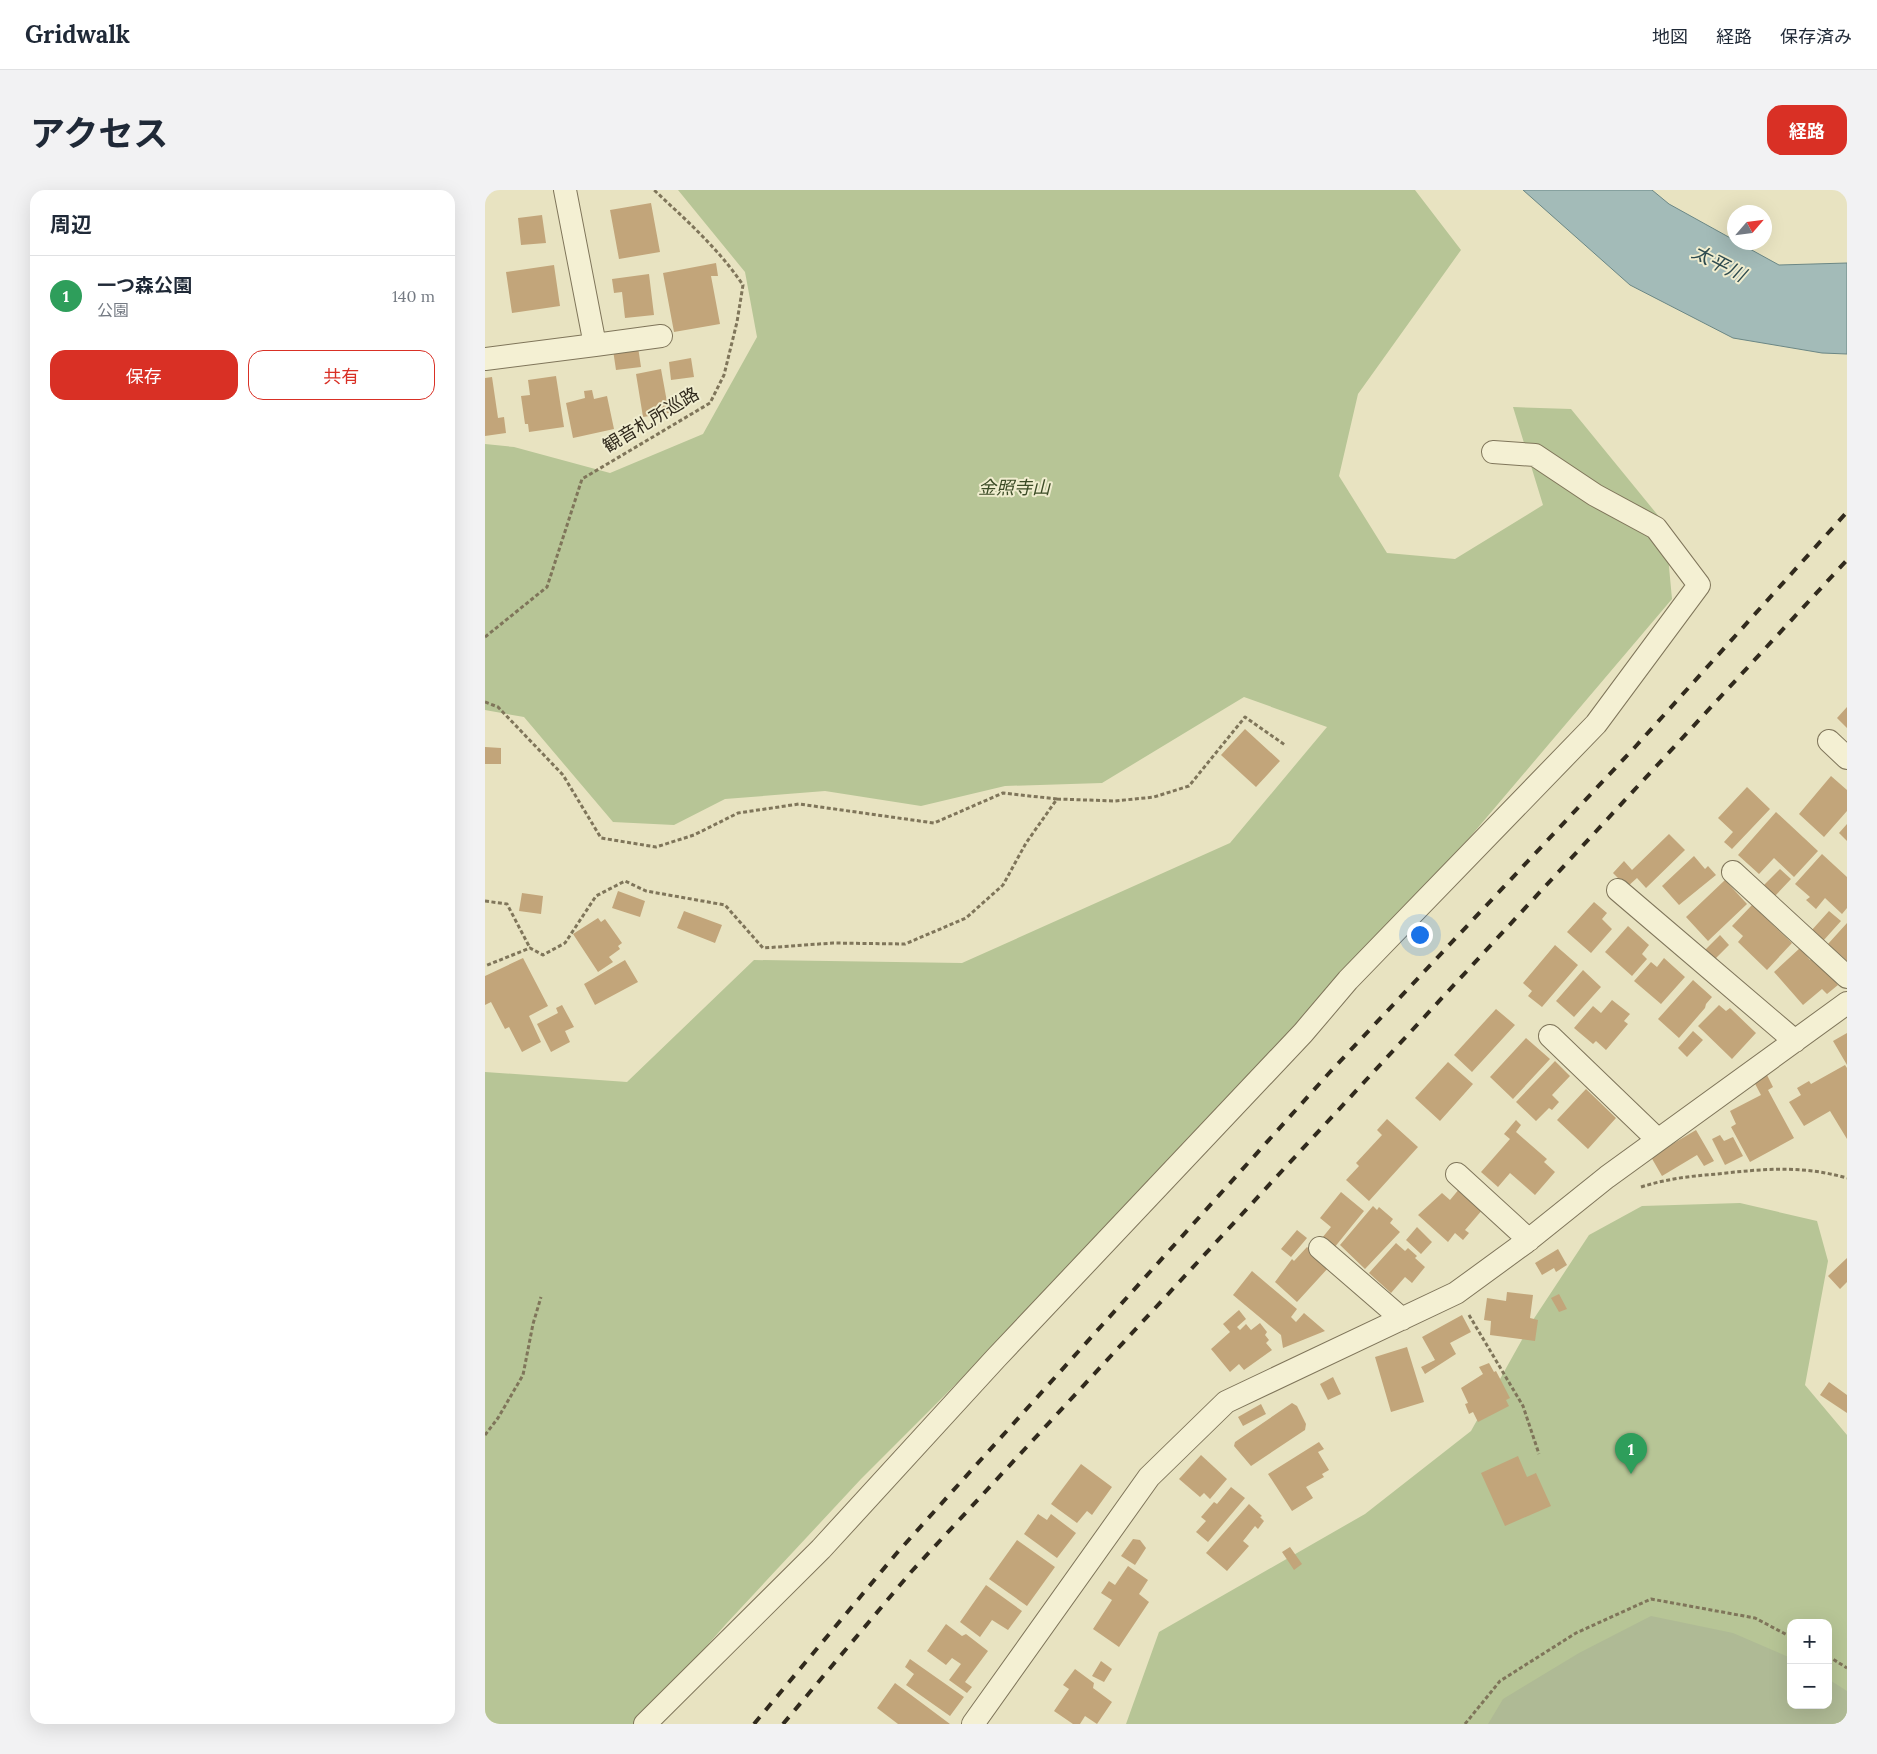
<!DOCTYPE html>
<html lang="ja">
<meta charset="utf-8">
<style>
body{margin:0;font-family:Lora,"Noto Sans JP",serif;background:#f2f2f3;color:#1f2937}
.controls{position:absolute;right:15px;bottom:15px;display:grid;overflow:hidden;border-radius:10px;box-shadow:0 5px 20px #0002}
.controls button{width:45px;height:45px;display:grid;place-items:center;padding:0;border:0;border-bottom:1px solid #e0e1e3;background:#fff;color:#1f2937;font:25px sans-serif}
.compass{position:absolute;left:1242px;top:15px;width:45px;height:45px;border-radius:50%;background:#fff;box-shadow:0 5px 20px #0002;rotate:62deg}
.you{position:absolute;left:934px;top:744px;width:18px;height:18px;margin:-12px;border:4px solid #fff;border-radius:50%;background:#1a73e8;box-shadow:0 0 0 8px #1a73e833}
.badge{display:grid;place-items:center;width:32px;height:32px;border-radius:50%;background:#d93025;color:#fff;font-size:16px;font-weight:700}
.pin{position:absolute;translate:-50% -41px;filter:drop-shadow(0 1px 2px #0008)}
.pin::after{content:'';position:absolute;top:26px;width:18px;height:15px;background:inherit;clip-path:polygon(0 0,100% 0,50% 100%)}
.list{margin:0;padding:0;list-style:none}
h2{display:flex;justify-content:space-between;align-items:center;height:65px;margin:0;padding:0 20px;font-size:21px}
h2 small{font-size:16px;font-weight:400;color:#747a83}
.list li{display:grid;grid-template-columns:32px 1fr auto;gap:15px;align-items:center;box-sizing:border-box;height:80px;padding:0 20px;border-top:1px solid #e0e1e3}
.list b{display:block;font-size:19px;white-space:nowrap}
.list p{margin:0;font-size:16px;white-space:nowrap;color:#747a83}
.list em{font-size:16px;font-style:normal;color:#747a83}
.actions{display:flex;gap:10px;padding:15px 20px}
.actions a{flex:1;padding:11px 0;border:1px solid #d93025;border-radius:15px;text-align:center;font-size:18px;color:#d93025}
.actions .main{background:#d93025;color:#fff}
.map{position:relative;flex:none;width:1362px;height:1534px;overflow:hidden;border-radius:15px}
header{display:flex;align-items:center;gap:30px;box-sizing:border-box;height:70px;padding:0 25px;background:#fff;border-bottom:1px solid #e0e1e3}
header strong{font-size:24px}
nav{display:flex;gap:28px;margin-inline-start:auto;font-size:18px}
.intro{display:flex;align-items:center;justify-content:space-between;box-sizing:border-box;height:120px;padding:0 30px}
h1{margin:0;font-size:35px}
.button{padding:12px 22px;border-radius:15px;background:#d93025;color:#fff;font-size:18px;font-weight:700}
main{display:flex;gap:30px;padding:0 30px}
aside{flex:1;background:#fff;border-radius:15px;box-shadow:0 5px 20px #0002}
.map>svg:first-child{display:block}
.green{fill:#b7c596;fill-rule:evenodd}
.cemetery{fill:#afba95}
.water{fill:#a3bbb8;stroke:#6b8785}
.building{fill:#c2a57a}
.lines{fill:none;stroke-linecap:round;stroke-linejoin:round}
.street-casing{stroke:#7f755a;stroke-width:24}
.path{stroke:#7f755a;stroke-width:3;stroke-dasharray:4 2.5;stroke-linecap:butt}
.street{stroke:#f4f0d3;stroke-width:22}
.rail{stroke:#312a1d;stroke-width:4;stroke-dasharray:9 9;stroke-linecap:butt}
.labels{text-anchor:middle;stroke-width:4;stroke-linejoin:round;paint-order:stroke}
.street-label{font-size:18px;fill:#312a1d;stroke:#f0edcf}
.park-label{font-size:18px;font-style:italic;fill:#3b4b26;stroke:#f0edcf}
.water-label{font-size:19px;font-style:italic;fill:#2e4b4f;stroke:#f0edcf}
</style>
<header>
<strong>Gridwalk</strong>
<nav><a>地図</a><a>経路</a><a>保存済み</a></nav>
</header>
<div class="intro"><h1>アクセス</h1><a class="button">経路</a></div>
<main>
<aside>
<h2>周辺<small></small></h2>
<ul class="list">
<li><span class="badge" style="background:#2e9e5b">1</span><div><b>一つ森公園</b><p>公園</p></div><em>140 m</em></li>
</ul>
<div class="actions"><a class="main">保存</a><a>共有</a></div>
</aside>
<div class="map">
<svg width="1362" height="1534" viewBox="0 0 1362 1534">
<rect width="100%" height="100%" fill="#e8e3c1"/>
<path class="green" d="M193,0H930L976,60L873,204L854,286L902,363L970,369L1058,315L1028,217L1086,219L1180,334L1187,409L901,746L559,1106L376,1289L241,1434L153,1534H0V882L142,892L269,770L477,773L745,653L842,537L759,507L617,593L520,596L436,616L340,601L240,609L189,635L128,632L39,527L0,520V254L29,257L125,283L218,244L272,147L260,82Z
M1255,1013L1332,1031L1343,1071L1320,1195L1362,1245V1534H641L674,1442L880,1324L986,1241L1048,1130L1104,1045L1157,1016ZM1306,1433H1343V1515H1306Z"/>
<path class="cemetery" d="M1166,1426L1248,1443L1306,1468V1515H1343V1489L1362,1501V1534H1003L1018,1509L1094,1463Z"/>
<path class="water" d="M1038,0H1167L1184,14L1249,50L1250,52L1254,53L1294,75L1362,73V164L1337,163L1248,148L1145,95Z"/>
<path class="building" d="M166,13L175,62L134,69L125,20Z
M57,25L61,53L36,55L33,28Z
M231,73L233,86H226L235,134L189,142L178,83Z
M69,75L75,116L27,123L21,82Z
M164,84L169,125L140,128L137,102L129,103L127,89Z
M153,157L156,177L131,180L128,160Z
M206,168L209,187L186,190L184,172Z
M176,179L184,223L158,227L151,184Z
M71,186L79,237L44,242L43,234H40L36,206L45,205L43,190Z
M7,187L13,228L19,227L21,243L0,246V188Z
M107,200L109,209L122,206L129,239L88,248L81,213L100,208L99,201Z
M1362,517V538L1352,528Z
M760,539L795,571L771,597L736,565Z
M0,557L16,558V574H0Z
M1346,586L1362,600V621L1339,647L1314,624Z
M1262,597L1285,619L1247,659L1239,652L1248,642L1233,628Z
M1291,622L1333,661L1309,687L1289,668L1274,684L1253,665Z
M1362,634V651L1354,643Z
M1184,644L1200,660L1161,698L1152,688L1142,697L1128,683L1139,671L1147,680Z
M1337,664L1362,687V718L1357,724L1340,708L1331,719L1321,710L1325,707L1310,694Z
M1209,666L1220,679L1223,676L1231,685L1194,715L1177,696Z
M1295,679L1306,689L1290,706L1279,695Z
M1240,690L1262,714L1223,751L1201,727Z
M133,701L160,711L155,727L127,718Z
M37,703L58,706L56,724L34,721Z
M1109,712L1122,723L1117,729L1127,739L1106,763L1082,742Z
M1267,715L1307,753L1282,780L1253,752L1258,746L1247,736Z
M199,721L237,735L230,753L192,738Z
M1344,721L1356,731L1338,751L1326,741Z
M113,728L116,732L120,729L137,753L133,756L135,759L124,767L128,772L113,782L88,744Z
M1362,733V771L1343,754Z
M1143,736L1164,755L1157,764L1162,769L1147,786L1120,762Z
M1235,745L1244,755L1229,770L1220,760Z
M1070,755L1093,775L1057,817L1043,806L1047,801L1038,793Z
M1315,758L1325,770L1329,767L1353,795L1342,804L1337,799L1318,815L1289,782Z
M38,768L63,816L44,826L56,852L37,862L24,837L20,839L6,812L0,815V786Z
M1179,768L1200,787L1176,814L1149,791L1166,772L1172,777Z
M140,770L153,792L110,815L99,794Z
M1098,780L1116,797L1089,827L1071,811Z
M1208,790L1227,807L1221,814L1220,818L1194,848L1173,829Z
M1127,810L1145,824L1139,831L1143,834L1121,860L1111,851L1108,854L1089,838L1108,816L1116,823Z
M77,815L89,837L80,841L85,852L66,862L52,834L73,823L71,818Z
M1234,815L1241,821L1245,818L1271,843L1247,869L1213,836Z
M1011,819L1030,835L987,882L969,865Z
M1208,841L1218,850L1202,867L1193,858Z
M1362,843V875L1348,851Z
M1041,848L1065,869L1028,909L1005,887Z
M1070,871L1085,886L1067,905L1074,912L1067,920L1064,918L1051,931L1031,912Z
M963,872L988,894L955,931L930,908Z
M1360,875L1362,878V949L1345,921L1319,936L1304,912L1316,905L1312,898L1324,891L1326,894Z
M1280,881L1288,897L1283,900L1309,948L1265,972L1246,937L1251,934L1245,921L1276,905L1267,888Z
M1101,899L1131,928L1103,959L1072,930Z
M902,929L933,957L884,1011L861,990L874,976L871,973L897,945L892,940Z
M1031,930L1036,935L1031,942L1062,969L1059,972L1070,982L1050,1005L1025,983L1013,997L996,982L1025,949L1019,944Z
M1211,940L1229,971L1219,976L1212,965L1177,986L1166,967L1176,954L1179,959Z
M1235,945L1239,951L1248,947L1258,966L1240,975L1227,949Z
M975,998L998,1019L980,1040L984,1043L978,1050L970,1043L963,1052L933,1025L957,1003L965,1010Z
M856,1002L879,1021L849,1058L837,1048L846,1037L835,1028Z
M888,1016L892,1020L894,1017L908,1029L905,1033L915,1042L880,1079L855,1055Z
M932,1037L947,1052L936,1064L921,1050Z
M812,1040L822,1048L806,1067L796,1059Z
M911,1053L920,1061L923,1058L932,1066L930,1068L940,1077L927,1093L920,1087L906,1103L884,1083Z
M822,1057L844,1077L812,1112L790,1092L807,1069L809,1071Z
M1073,1059L1082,1075L1071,1082L1069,1078L1057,1085L1050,1073Z
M1362,1068V1092L1355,1099L1343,1086Z
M767,1081L812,1119L806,1127L811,1132L819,1123L840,1141L798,1158L796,1145L748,1105Z
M1022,1102L1048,1105L1045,1128L1053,1130L1050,1151L1005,1145L1006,1131L999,1130L1002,1108L1021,1111Z
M1074,1104L1082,1119L1074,1122L1066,1108Z
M754,1120L761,1129L752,1137L755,1140L761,1134L766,1140L775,1133L782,1142L780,1145L784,1150L781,1153L787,1160L759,1180L754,1174L745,1182L726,1159L745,1142L738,1134Z
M977,1125L986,1142L965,1153L971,1164L940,1184L936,1177L950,1170L937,1147Z
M922,1157L939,1212L906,1222L890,1167Z
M1004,1173L1009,1182L1011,1181L1025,1208L1021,1210L1024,1216L993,1232L988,1222L984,1224L980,1214L983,1213L976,1198L998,1184L994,1177Z
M848,1187L856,1204L843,1210L835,1194Z
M1344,1192L1362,1205V1223L1335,1205Z
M807,1213L812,1216L821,1234L820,1240L766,1276L749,1256L750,1252Z
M776,1214L781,1224L758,1236L753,1227Z
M834,1252L839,1259L833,1262L844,1280L837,1284L839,1287L821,1297L828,1308L807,1321L783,1284Z
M716,1265L742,1289L725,1309L719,1303L715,1307L694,1289Z
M1033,1266L1042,1287L1051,1283L1066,1316L1020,1336L996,1283Z
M596,1274L627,1297L607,1325L602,1321L592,1333L566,1314Z
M746,1297L760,1308L723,1352L711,1342L721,1331L716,1327L729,1312L732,1314Z
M764,1314L777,1326L775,1327L779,1331L773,1339L770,1336L758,1351L764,1356L742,1381L721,1363Z
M553,1324L562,1330L566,1324L591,1343L572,1368L539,1344Z
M648,1349L655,1350L661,1358L650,1375L636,1366Z
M532,1350L570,1377L542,1416L504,1389Z
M805,1357L817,1374L809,1380L797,1362Z
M643,1376L663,1390L654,1404L664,1412L634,1457L608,1439L627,1410L616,1403L624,1391L630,1395Z
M501,1395L537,1421L523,1440L507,1430L495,1447L475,1432Z
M461,1434L477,1446L481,1444L503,1461L480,1492L487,1497L482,1503L464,1490L476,1474L467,1468L461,1475L442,1461Z
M425,1469L479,1507L465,1526L421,1495L429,1484L420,1477Z
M616,1471L627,1479L619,1492L607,1486Z
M590,1479L609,1493L608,1498L627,1512L612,1534L600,1526L595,1534H588L569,1521L584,1499L578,1495Z
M410,1493L465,1534H413L392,1518Z"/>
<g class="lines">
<defs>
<path id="street" d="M110,155L176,146
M0,169L110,155L80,0
M1344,551L1362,568
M1248,682L1362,787
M1133,700L1310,851
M1065,846L1172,949
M972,984L1044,1050
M835,1058L917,1129
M160,1534L336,1359L511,1168L818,843L863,790L1111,534L1214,395L1171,338L1110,305L1050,265L1008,262
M488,1534L664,1287L741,1212L971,1103L1041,1052L1122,987L1362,813"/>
</defs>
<use href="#street" class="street-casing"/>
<path class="path" d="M0,447L62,397L97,289L225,213L239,185L252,132L258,95C233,58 201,30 169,0
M0,512L13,517L78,585L116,648L171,657L209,645L253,623L314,614L449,633L518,603L572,609L541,653L518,695L481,728L420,754L348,753L278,758L240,715L161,701L140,691L111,706L80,753L58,765L45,758L0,776
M572,609L630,611L669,607L704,596L760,527L800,555
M0,711L22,714L45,758
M1156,997C1181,989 1205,986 1232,984C1277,979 1317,975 1362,988
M984,1125L1038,1216L1054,1264
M0,1245L13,1228L38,1185L48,1134L56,1107
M1343,1466L1362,1478
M980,1534L1015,1491L1091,1443L1166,1409L1270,1428L1306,1447"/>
<use href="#street" class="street"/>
<path class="rail" d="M269,1534L411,1364L845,882L1151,556L1362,322
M298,1534L426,1382L1362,370"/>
</g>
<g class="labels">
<g class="street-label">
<text transform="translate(166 230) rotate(-31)" y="6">観音札所巡路</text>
</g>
<g class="park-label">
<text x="529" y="304">金照寺山</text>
</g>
<g class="water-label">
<text transform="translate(1234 73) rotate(27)" y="7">太平川</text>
</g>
</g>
</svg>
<div class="controls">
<button>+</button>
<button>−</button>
</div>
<svg class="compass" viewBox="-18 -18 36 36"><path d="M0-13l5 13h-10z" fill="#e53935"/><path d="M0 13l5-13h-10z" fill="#747a83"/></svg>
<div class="you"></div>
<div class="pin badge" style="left:1146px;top:1284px;background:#2e9e5b">1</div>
</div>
</main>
